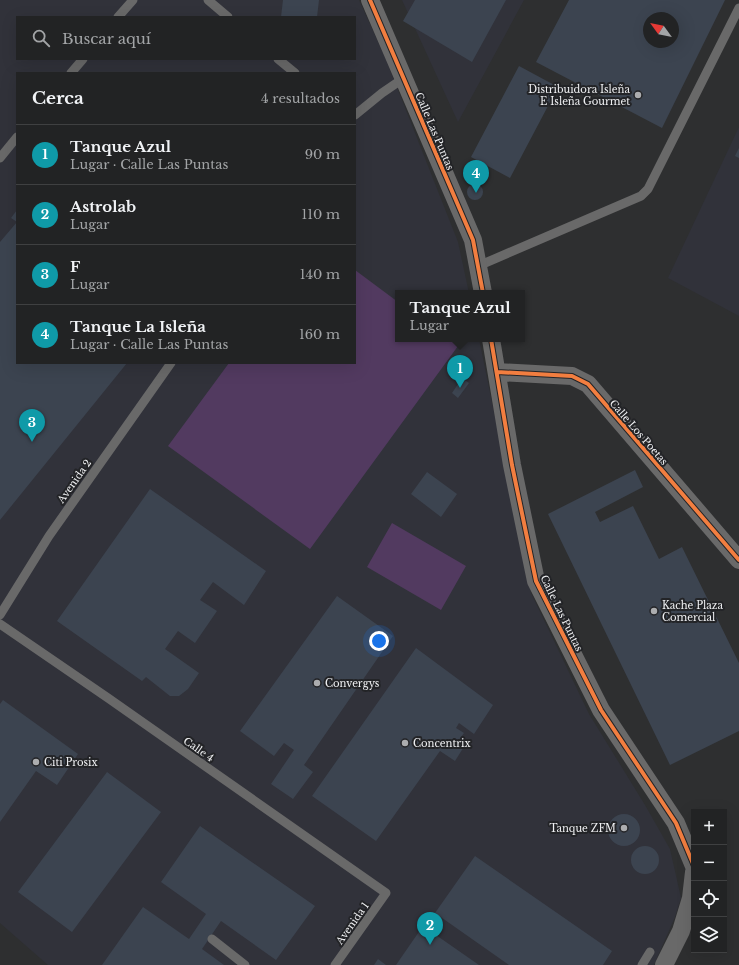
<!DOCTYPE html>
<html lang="es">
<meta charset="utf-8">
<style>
body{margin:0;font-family:"Libre Baskerville",serif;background:#2a2b2c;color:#f1f3f6}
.controls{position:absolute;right:12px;bottom:12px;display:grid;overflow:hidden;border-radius:0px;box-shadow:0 4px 16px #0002}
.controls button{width:36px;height:36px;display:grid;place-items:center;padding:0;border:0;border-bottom:1px solid #3f4041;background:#222324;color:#f1f3f6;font:20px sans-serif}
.compass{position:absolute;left:643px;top:12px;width:36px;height:36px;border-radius:50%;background:#222324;box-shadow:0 4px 16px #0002;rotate:303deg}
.you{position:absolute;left:379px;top:641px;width:14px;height:14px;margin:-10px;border:3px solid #fff;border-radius:50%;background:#1a73e8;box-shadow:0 0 0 6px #1a73e833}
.badge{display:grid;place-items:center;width:26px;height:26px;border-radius:50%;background:#acadaf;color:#fff;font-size:13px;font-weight:700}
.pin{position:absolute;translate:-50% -33px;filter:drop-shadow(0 1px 2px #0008)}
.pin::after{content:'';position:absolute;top:21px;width:14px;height:12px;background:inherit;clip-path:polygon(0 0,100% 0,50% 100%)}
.popup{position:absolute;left:395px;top:290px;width:130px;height:52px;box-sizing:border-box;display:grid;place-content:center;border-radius:0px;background:#222324;filter:drop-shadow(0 1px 3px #0005);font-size:13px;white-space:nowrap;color:#a2a4a6}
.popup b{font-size:15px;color:#f1f3f6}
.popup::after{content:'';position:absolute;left:50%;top:100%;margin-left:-8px;border:8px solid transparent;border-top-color:#222324}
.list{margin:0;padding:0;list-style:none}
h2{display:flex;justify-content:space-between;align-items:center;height:52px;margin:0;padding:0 16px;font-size:17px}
h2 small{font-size:13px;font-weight:400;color:#a2a4a6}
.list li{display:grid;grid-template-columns:26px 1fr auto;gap:12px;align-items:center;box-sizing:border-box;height:60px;padding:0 16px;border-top:1px solid #3f4041}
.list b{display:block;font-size:15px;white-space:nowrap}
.list p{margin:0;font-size:13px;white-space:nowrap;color:#a2a4a6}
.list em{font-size:13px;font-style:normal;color:#a2a4a6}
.icon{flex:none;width:22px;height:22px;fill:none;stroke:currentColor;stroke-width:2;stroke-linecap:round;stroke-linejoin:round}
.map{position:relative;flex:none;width:739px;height:965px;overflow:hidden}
.search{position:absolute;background:#222324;box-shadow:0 4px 16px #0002;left:16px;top:16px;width:340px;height:44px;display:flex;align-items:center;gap:10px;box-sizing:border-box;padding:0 14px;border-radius:0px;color:#a2a4a6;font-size:15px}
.panel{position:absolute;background:#222324;box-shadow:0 4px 16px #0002;left:16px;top:72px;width:340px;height:292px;border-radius:0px}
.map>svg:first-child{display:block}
.built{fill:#31323a;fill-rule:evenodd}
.green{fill:#523a60}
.building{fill:#3c4450;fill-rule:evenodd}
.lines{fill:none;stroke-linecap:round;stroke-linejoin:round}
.service{stroke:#696969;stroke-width:9}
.minor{stroke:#696969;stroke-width:18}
.cycleway-casing{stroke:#232427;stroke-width:6}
.cycleway{stroke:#f27e40;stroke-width:4}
.poi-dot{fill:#acadaf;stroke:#232427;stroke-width:1.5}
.labels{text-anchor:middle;stroke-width:4;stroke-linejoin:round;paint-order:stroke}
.poi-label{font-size:10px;fill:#f0f1f3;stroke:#232427;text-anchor:start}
.street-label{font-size:10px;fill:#f0f1f3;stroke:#232427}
</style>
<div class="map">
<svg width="739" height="965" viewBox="0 0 739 965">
<rect width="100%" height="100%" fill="#2e2f30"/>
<path class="built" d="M0,0H359L385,57L458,242L469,293H398V339H479L531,593L589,714L645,805L670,849L681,898L675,917L654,965H48L0,923ZM17,17H355V59H17ZM17,73H355V363H17Z
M402,0H524L458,122Z
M739,127V316L668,278Z"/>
<path class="green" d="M355,270L398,302V339H449L458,346L310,549L168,446L229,363H355Z
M392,523L466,566L441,610L367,567Z"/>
<path class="building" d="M283,0H319L317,17H281Z
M415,0H506L472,62L403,21Z
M569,0H725L662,128L536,62ZM649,18H673V42H649Z
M519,66L558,87L510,178L471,157Z
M739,148V158L735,156Z
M467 192a8 8 0 1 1 16 0a8 8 0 1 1-16 0Z
M17,210V363H127L0,520V242L17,222L11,218Z
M462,378L469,383L458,398L452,393Z
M635,470L643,487L595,512L600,522L633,506L659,559L682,547L739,663V731L670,765L548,514Z
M427,472L457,494L441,517L411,494Z
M150,489L266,571L244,605L213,582L200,600L217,611L195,643L178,631L165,649L199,673L188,689L179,696H170L146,677L142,681L57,621Z
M337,596L393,636L304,765L313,772L293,799L271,784L294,750L284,743L274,756L240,731Z
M416,648L493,705L474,734L459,723L456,728L464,733L458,741L465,745L455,761L440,751L376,841L312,796Z
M3,700L78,754L57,785L36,771L0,822V704Z
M107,772L161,812L72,932L18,892Z
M608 830a16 16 0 1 1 32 0a16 16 0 1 1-32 0Z
M200,826L315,906L276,960L221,921L202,949L224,965H102L143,907L189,939L206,914L161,882Z
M631 860a14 14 0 1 1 28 0a14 14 0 1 1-28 0Z
M475,856L612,951L603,965H509L435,913Z
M423,926L479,965H396Z
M378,959L386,965H374Z"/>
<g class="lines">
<path class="service" d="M208,0L228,17
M118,17L133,0
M278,59L295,73
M71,73L83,59
M355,115L382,93L404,78
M0,158L17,137
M478,266L641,196L648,189L739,8
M0,615L49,536L171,363
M0,624L108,698L386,893L335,965
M212,939L245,965
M642,965L650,952"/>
<path class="minor" d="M370,0L473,240L483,293
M491,339L512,465L536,581L601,710L676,823L694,866
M497,372L572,376L588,384L739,560
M664,965L681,931L691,898L694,872"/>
<defs>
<path id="cycleway" d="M370,0L473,240L483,293
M491,339L512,465L536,581L601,710L676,823L694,866
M497,372L572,376L588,384L739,560"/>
</defs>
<use href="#cycleway" class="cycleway-casing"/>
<use href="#cycleway" class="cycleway"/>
</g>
<g class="poi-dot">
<circle cx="638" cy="95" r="4"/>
<circle cx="654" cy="611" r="4"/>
<circle cx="317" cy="683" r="4"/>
<circle cx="405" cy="743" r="4"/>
<circle cx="36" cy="762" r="4"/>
<circle cx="624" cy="828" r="4"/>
</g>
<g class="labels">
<g class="poi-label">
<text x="630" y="93" text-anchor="end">Distribuidora Isleña<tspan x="630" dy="12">E Isleña Gourmet</tspan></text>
<text x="662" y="609">Kache Plaza<tspan x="662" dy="12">Comercial</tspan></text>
<text x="325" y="687">Convergys</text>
<text x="413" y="747">Concentrix</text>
<text x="44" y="766">Citi Prosix</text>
<text x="616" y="832" text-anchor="end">Tanque ZFM</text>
</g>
<g class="street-label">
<text transform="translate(435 131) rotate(67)" y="4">Calle Las Puntas</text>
<text transform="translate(639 432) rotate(49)" y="4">Calle Los Poetas</text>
<text transform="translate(74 481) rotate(-55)" y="4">Avenida 2</text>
<text transform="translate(562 613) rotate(64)" y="4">Calle Las Puntas</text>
<text transform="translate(199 749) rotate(35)" y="4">Calle 4</text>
<text transform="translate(352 923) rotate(-55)" y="4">Avenida 1</text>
</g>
</g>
</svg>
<div class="controls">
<button>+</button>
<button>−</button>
<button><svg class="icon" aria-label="locate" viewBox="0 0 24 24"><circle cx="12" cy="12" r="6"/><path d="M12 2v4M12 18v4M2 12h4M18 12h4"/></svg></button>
<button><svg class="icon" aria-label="layers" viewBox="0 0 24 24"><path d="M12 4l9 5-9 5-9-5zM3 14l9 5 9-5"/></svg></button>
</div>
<svg class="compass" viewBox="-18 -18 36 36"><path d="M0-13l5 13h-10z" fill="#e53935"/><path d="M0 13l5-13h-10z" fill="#a2a4a6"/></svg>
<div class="you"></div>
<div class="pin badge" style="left:460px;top:388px;background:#0f9aa8">1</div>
<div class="popup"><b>Tanque Azul</b>Lugar</div>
<div class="pin badge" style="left:430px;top:945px;background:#0f9aa8">2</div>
<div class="pin badge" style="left:32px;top:442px;background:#0f9aa8">3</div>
<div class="pin badge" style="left:476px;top:193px;background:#0f9aa8">4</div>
<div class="search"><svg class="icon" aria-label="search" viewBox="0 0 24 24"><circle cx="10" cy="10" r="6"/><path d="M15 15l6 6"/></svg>Buscar aquí</div>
<section class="panel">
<h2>Cerca<small>4 resultados</small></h2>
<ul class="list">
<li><span class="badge" style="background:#0f9aa8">1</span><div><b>Tanque Azul</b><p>Lugar · Calle Las Puntas</p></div><em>90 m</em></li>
<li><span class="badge" style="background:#0f9aa8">2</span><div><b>Astrolab</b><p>Lugar</p></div><em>110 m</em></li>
<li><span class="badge" style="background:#0f9aa8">3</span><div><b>F</b><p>Lugar</p></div><em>140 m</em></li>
<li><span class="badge" style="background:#0f9aa8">4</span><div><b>Tanque La Isleña</b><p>Lugar · Calle Las Puntas</p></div><em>160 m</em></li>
</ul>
</section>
</div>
